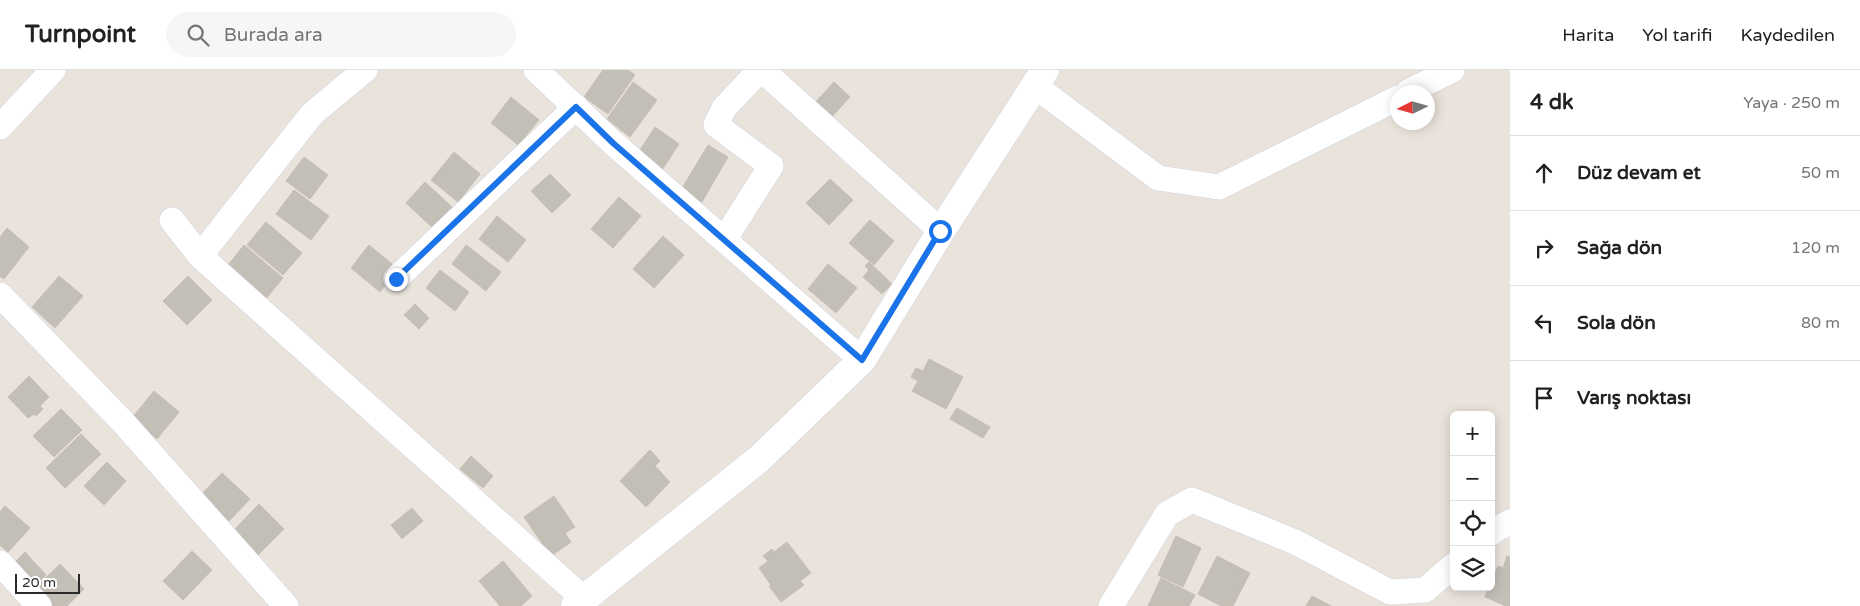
<!DOCTYPE html>
<html lang="tr">
<meta charset="utf-8">
<style>
body{margin:0;font-family:"Varela Round",sans-serif;background:#f6f6f6;color:#222}
.controls{position:absolute;right:15px;bottom:15px;display:grid;overflow:hidden;border-radius:8px;box-shadow:0 2px 12px #0003}
.controls button{width:45px;height:45px;display:grid;place-items:center;padding:0;border:0;border-bottom:1px solid #e0e0e0;background:#fff;color:#222;font:25px sans-serif}
.compass{position:absolute;left:1390px;top:15px;width:45px;height:45px;border-radius:50%;background:#fff;box-shadow:0 2px 12px #0003;rotate:265deg}
.scale{position:absolute;left:15px;bottom:12px;width:65px;box-sizing:border-box;padding-left:5px;border:2px solid #292929;border-top:0;font-size:14px;line-height:18px;white-space:nowrap;color:#292929;-webkit-text-stroke:4px #fff;paint-order:stroke}
.stop{position:absolute;width:15px;height:15px;margin:-11px;border:4px solid #1a73e8;border-radius:50%;background:#fff}
.stop.end{background:#1a73e8;border-color:#fff;box-shadow:0 1px 5px #0008}
.list{margin:0;padding:0;list-style:none}
h2{display:flex;justify-content:space-between;align-items:center;height:65px;margin:0;padding:0 20px;font-size:21px}
h2 small{font-size:16px;font-weight:400;color:#767676}
.list li{display:grid;grid-template-columns:32px 1fr auto;gap:15px;align-items:center;box-sizing:border-box;height:75px;padding:0 20px;border-top:1px solid #e0e0e0}
.list b{display:block;font-size:19px;white-space:nowrap}
.list em{font-size:16px;font-style:normal;color:#767676}
.icon{flex:none;width:28px;height:28px;fill:none;stroke:currentColor;stroke-width:2;stroke-linecap:round;stroke-linejoin:round}
.map{position:relative;flex:none;width:1510px;height:536px;overflow:hidden}
header{display:flex;align-items:center;gap:30px;box-sizing:border-box;height:70px;padding:0 25px;background:#fff;border-bottom:1px solid #e0e0e0}
header strong{font-size:24px}
nav{display:flex;gap:28px;margin-inline-start:auto;font-size:18px}
.search{width:350px;height:45px;background:#f6f6f6;display:flex;align-items:center;gap:12px;box-sizing:border-box;padding:0 18px;border-radius:28px;color:#767676;font-size:19px}
main{display:flex}
aside{flex:1;background:#fff}
.map>svg:first-child{display:block}
.building{fill:#c3beb6;stroke:#c5beb5}
.lines{fill:none;stroke-linecap:round;stroke-linejoin:round}
.street-casing{stroke:#d0d5e1;stroke-width:26}
.secondary-casing{stroke:#d0d5e1;stroke-width:29}
.street{stroke:#fff;stroke-width:25}
.secondary{stroke:#fff;stroke-width:28}
.route{stroke:#1a73e8;stroke-width:6}
</style>
<header>
<strong>Turnpoint</strong>
<div class="search"><svg class="icon" aria-label="search" viewBox="0 0 24 24"><circle cx="10" cy="10" r="6"/><path d="M15 15l6 6"/></svg>Burada ara</div>
<nav><a>Harita</a><a>Yol tarifi</a><a>Kaydedilen</a></nav>
</header>
<main>
<div class="map">
<svg width="1510" height="536" viewBox="0 0 1510 536">
<rect width="100%" height="100%" fill="#eae3db"/>
<path class="building" d="M603,0H628L635,5L608,44L584,27Z
M633,12L657,30L630,67L607,49Z
M834,12L850,27L827,52L811,37Z
M511,27L539,50L518,75L491,53Z
M655,57L679,74L662,100L638,83Z
M708,75L728,87L702,132L681,120Z
M454,82L480,104L458,132L431,110Z
M304,87L328,105L310,129L286,111Z
M550,104L571,125L552,143L531,121Z
M830,109L853,130L829,155L806,133Z
M425,112L454,139L435,160L406,133Z
M294,120L329,146L311,170L276,144Z
M619,127L641,146L613,178L591,159Z
M497,146L526,170L508,192L479,169Z
M870,150L894,171L874,195L849,173Z
M266,152L302,183L283,205L247,175Z
M7,158L29,177L4,209L0,206V167Z
M663,166L684,185L654,218L633,199Z
M244,175L283,208L264,231L225,199Z
M369,175L398,199L380,222L351,198Z
M466,175L501,202L486,221L452,194Z
M869,192L892,214L882,224L863,207L869,200L865,196Z
M828,194L857,218L836,243L808,219Z
M440,200L469,222L455,241L426,218Z
M59,206L83,226L55,258L32,237Z
M188,206L212,230L187,255L163,231Z
M415,234L429,248L419,259L404,245Z
M929,289L963,307L946,339L912,321L918,311L911,307L916,298L923,301Z
M29,306L49,327L40,336L43,339L36,346L34,344L28,348L8,327Z
M154,321L179,342L157,369L132,348Z
M957,338L990,357L983,368L950,349Z
M61,339L82,360L54,387L33,366Z
M81,364L101,384L65,418L46,398Z
M650,380L660,391L655,396L670,412L646,437L620,411Z
M471,386L493,406L483,418L460,399Z
M107,392L126,411L104,435L84,416Z
M222,403L250,429L229,451L222,444L218,448L197,429Z
M554,426L575,457L565,463L571,472L551,486L524,447Z
M259,434L284,459L258,485L234,460Z
M5,436L30,458L8,482L0,475V442Z
M412,438L423,451L402,469L391,455Z
M1176,466L1201,478L1183,517L1158,505Z
M787,472L811,503L800,511L804,515L781,532L769,516L771,515L759,498L768,491L763,486L772,479L774,482Z
M192,481L212,500L183,530L163,511Z
M25,482L46,505L35,516L13,494Z
M1217,486L1250,503L1233,536H1221L1198,524Z
M1507,486L1510,487V536H1506L1485,527L1489,517H1491V513L1498,496L1503,498Z
M503,491L532,526L521,536H500L479,511Z
M60,494L84,519L67,536H53L35,518Z
M1161,508L1195,525L1189,536H1148Z
M1312,526L1331,536H1306Z"/>
<g class="lines">
<defs>
<path id="street" d="M536,0L613,73L862,290
M762,0L941,161
M1035,16L1158,108L1219,117L1398,28
M1408,22L1452,0
M0,57L53,0
M172,150L200,186L584,529
M724,170L771,96L716,55L724,38L760,0
M200,186L312,44L365,0
M396,209L576,37
M0,225L122,351L286,536
M1491,463L1498,458L1510,452
M0,493L39,536
M1111,536L1167,444L1192,430L1295,472L1390,522L1425,520L1454,495"/>
<path id="secondary" d="M575,536L759,389L862,290L941,161L1045,0"/>
</defs>
<use href="#street" class="street-casing"/>
<use href="#secondary" class="secondary-casing"/>
<use href="#street" class="street"/>
<use href="#secondary" class="secondary"/>
</g>
<g class="lines">
<path class="route" d="M396,209L576,37L613,73L862,290L940,161"/>
</g>
</svg>
<div class="controls">
<button>+</button>
<button>−</button>
<button><svg class="icon" aria-label="locate" viewBox="0 0 24 24"><circle cx="12" cy="12" r="6"/><path d="M12 2v4M12 18v4M2 12h4M18 12h4"/></svg></button>
<button><svg class="icon" aria-label="layers" viewBox="0 0 24 24"><path d="M12 4l9 5-9 5-9-5zM3 14l9 5 9-5"/></svg></button>
</div>
<svg class="compass" viewBox="-18 -18 36 36"><path d="M0-13l5 13h-10z" fill="#e53935"/><path d="M0 13l5-13h-10z" fill="#767676"/></svg>
<div class="scale">20 m</div>
<div class="stop" style="left:940px;top:161px"></div>
<div class="stop end" style="left:396px;top:209px"></div>
</div>
<aside>
<h2>4 dk<small>Yaya · 250 m</small></h2>
<ul class="list">
<li><svg class="icon" aria-label="ahead" viewBox="0 0 24 24"><path d="M12 20V5M6 11l6-6 6 6"/></svg><div><b>Düz devam et</b></div><em>50 m</em></li>
<li><svg class="icon" aria-label="right" viewBox="0 0 24 24"><path d="M7 20v-9h11M14 6l5 5-5 5"/></svg><div><b>Sağa dön</b></div><em>120 m</em></li>
<li><svg class="icon" aria-label="left" viewBox="0 0 24 24"><path d="M17 20v-9H6M10 6l-5 5 5 5"/></svg><div><b>Sola dön</b></div><em>80 m</em></li>
<li><svg class="icon" aria-label="arrive" viewBox="0 0 24 24"><path d="M6 21V4h12l-3 4 3 4H6"/></svg><div><b>Varış noktası</b></div></li>
</ul>
</aside>
</main>
